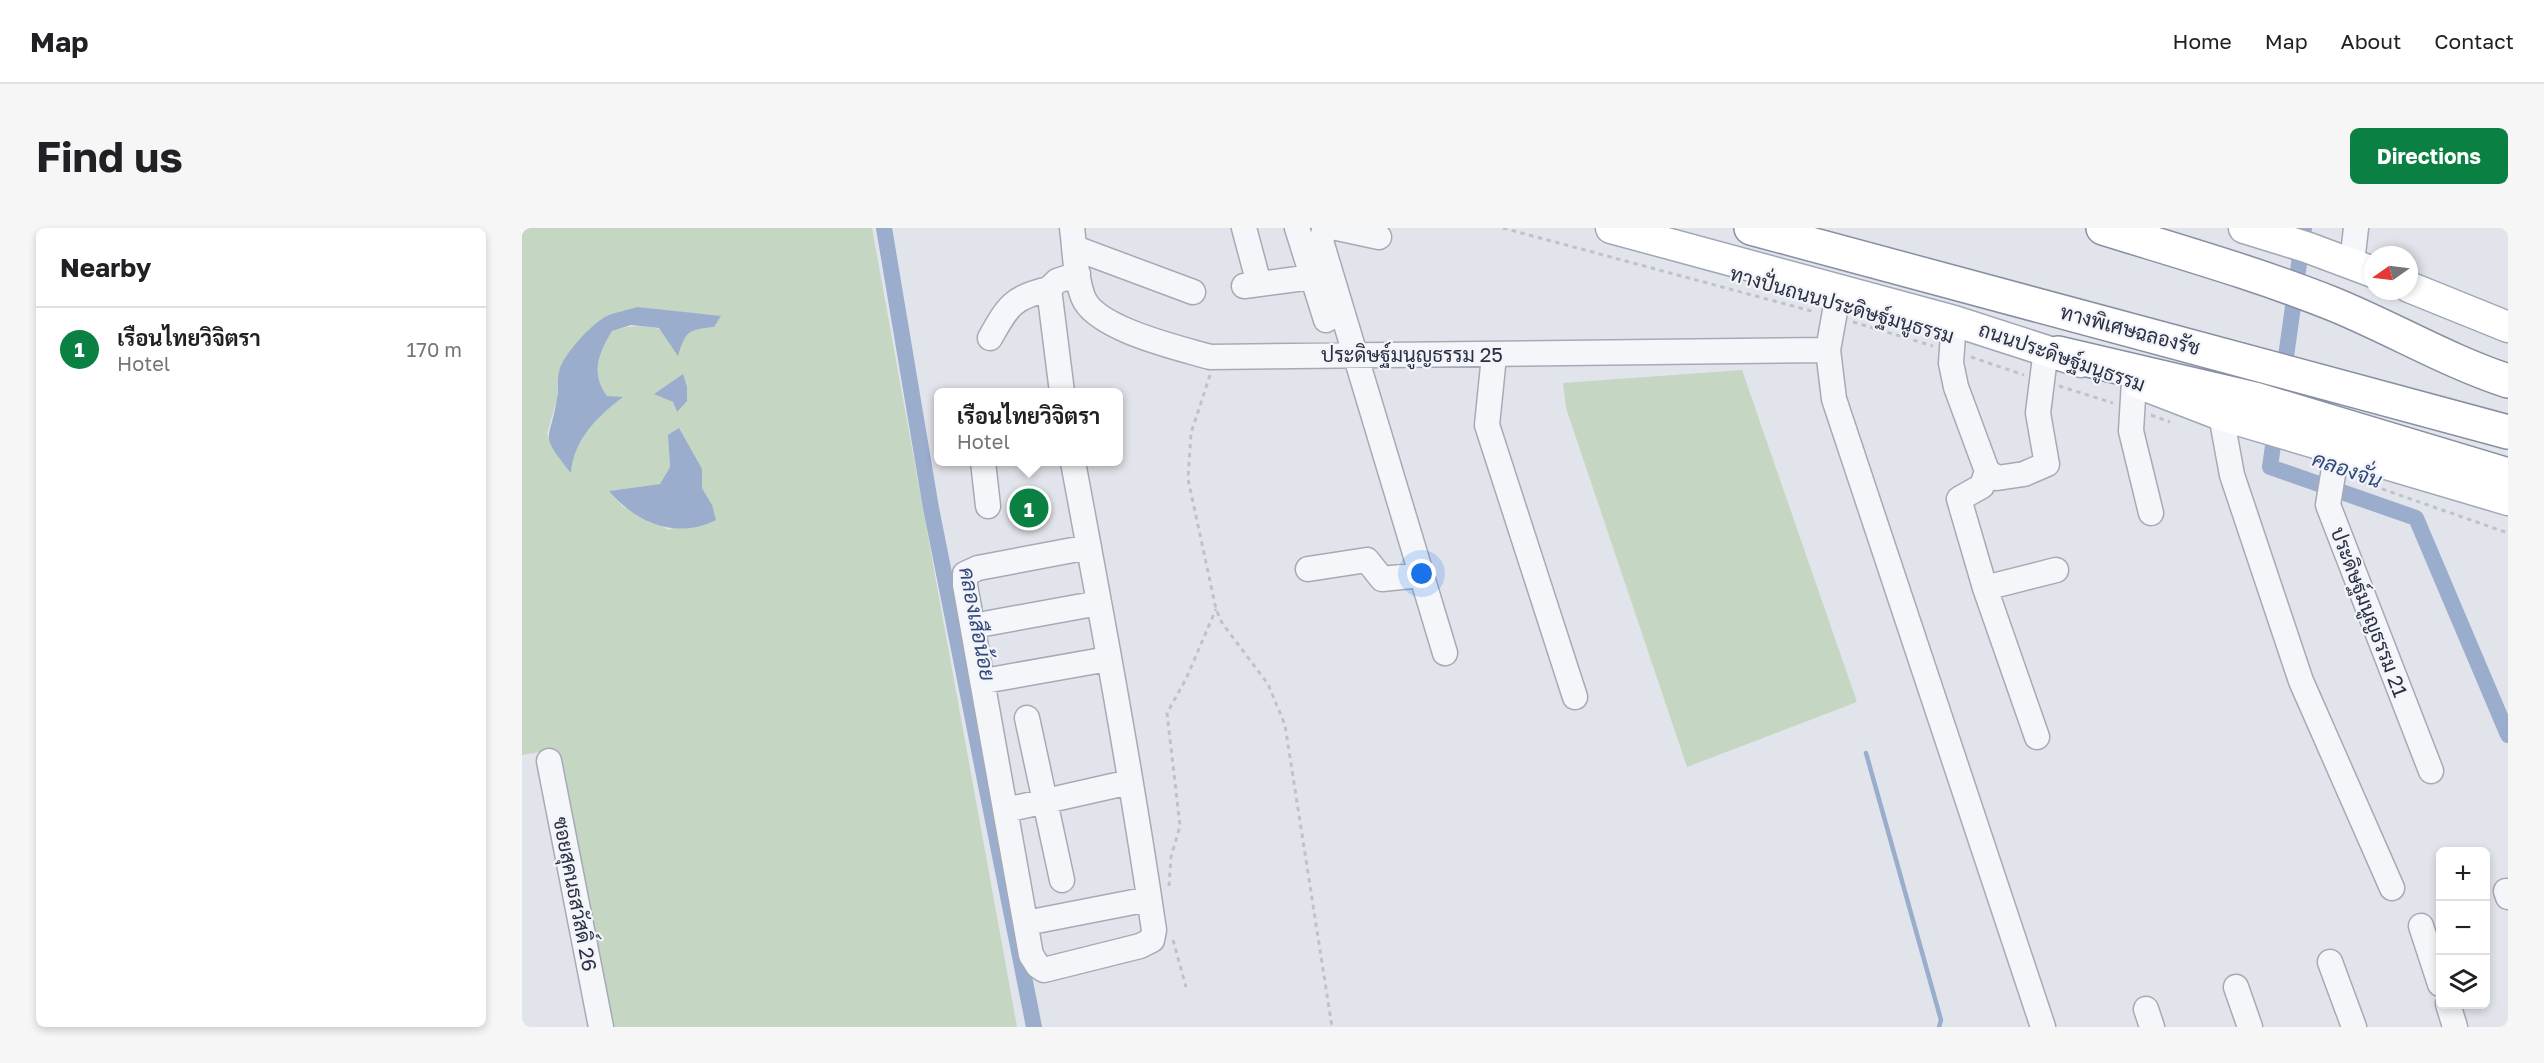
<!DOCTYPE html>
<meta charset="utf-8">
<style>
body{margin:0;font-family:"Golos Text",Sarabun,sans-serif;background:#f6f6f6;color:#202124}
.controls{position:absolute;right:18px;bottom:18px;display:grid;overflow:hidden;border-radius:9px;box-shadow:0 3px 9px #0003}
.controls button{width:54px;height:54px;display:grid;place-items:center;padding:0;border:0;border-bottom:2px solid #e0e0e0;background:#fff;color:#202124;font:30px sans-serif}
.compass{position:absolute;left:1842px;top:18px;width:54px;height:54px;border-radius:50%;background:#fff;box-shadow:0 3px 9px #0003;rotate:256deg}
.you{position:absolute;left:900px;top:346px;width:21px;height:21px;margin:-15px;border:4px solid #fff;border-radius:50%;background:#1a73e8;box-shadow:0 0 0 9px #1a73e833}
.badge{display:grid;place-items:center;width:39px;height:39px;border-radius:50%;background:#0b8043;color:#fff;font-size:20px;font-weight:700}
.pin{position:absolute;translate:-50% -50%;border:3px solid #fff;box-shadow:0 2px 6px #0006}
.popup{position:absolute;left:412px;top:160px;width:189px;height:78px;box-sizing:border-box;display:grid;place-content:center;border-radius:9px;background:#fff;filter:drop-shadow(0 2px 4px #0005);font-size:20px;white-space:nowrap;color:#757577}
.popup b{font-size:22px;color:#202124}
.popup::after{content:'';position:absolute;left:50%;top:100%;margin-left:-12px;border:12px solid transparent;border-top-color:#fff}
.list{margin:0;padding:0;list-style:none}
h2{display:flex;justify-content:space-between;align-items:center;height:78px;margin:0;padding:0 24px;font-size:26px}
h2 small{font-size:20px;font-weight:400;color:#757577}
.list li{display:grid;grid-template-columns:39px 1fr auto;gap:18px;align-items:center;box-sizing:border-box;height:84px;padding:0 24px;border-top:2px solid #e0e0e0}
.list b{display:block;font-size:22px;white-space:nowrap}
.list p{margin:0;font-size:20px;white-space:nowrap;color:#757577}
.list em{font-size:20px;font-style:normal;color:#757577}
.icon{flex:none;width:33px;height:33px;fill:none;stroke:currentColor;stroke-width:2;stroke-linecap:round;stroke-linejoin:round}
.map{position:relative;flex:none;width:1986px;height:799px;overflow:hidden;border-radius:9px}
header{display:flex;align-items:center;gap:36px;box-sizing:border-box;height:84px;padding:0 30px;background:#fff;border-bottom:2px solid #e0e0e0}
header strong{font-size:28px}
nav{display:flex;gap:33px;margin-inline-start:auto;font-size:21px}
.intro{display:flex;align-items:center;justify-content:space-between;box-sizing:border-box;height:144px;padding:0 36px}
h1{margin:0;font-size:42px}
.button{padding:15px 27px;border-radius:9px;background:#0b8043;color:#fff;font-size:21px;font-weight:700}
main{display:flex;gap:36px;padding:0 36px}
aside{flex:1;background:#fff;border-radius:9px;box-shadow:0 3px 9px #0003}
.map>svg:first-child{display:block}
.green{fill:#c5d6c3;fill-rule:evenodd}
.water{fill:#9badcd}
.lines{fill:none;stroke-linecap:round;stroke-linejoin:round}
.stream{stroke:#9badcd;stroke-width:4.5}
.canal{stroke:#9badcd;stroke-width:16}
.minor-casing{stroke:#a7aab6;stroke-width:27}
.major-casing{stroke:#a0a7b8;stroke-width:33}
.highway-casing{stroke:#888fa3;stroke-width:36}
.path{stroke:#c0c2ca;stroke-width:3;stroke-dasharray:4.5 4.5;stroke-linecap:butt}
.minor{stroke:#f5f6f9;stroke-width:24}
.major{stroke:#fff;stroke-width:30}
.highway{stroke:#fff;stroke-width:33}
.labels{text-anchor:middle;stroke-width:4.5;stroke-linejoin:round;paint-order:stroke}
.street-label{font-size:20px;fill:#292f45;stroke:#f2f4f8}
.water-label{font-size:21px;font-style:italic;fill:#30477c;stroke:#f2f4f8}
</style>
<header>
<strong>Map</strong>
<nav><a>Home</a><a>Map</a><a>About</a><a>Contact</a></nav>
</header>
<div class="intro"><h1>Find us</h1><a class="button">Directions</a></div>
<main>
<aside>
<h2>Nearby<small></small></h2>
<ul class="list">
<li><span class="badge">1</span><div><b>เรือนไทยวิจิตรา</b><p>Hotel</p></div><em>170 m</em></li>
</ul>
</aside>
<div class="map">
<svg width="1986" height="799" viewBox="0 0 1986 799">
<rect width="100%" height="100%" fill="#e2e4eb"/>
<path class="green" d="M0,0H350L495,799H91L34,521L0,527ZM116,79L198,89L192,99L169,102L162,109C135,99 118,94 90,103C77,126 68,145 85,168L100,170C75,189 52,211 49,244L25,206L35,171L37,142ZM160,147L155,184L151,174L132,166ZM146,207L180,241V260L190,277L147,302L100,278L87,263L138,256L148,239Z
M1220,142L1335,474L1165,539L1044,180L1041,155Z"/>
<path class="water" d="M116,79L199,88L192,99C166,102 164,102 156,128L137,100L109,97L90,103C77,125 68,145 85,168L101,169C75,189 52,211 49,245C16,204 28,216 35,170C37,162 35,152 37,143C41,127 70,95 85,88C94,84 106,82 116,79Z
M161,146L165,159V173L155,184L151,174L132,166Z
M157,200L180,241V260L190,277L194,292C155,312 114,295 87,263L138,256L148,239L146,207Z"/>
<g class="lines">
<path class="stream" d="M1344,525L1419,792L1417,799"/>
<path class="canal" d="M362,0L409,280L512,799
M1761,150L1782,0
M1754,196L1748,239L1894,290L1986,507"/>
<defs>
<path id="minor" d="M550,0C553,22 553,48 561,69C573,101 657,120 688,129L1306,122
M722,0L737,56
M775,0L804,92
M807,0L802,3L799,13L923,425
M815,0L857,9
M553,20L671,64
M1830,35L1834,0
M722,58L790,49
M1317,61L1306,122L1312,171L1521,799
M1432,93L1429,135L1434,159L1465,243L1475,250L1502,246L1525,236
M468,110C486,78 491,69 527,61
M972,128L965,197L1053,469
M1612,153L1609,203L1629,285
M540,164L527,61L535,53L556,46
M1699,187L1710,247L1779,453L1870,660
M1815,222L1806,277L1909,543
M1524,231L1516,185L1524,121
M461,234L466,278
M551,234C580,389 609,545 632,702L630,712L618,718L522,742L516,738L509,727L443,357V346L456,340L567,319
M1465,243L1460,258L1437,271L1463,360L1534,342
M786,341L845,332L860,351L899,347
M1463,360L1515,509
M451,398L577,375
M462,453L586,431
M505,490L540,652
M27,533L79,799
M484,582L608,554
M1984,663L1986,669
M504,695L627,671
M1899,698L1918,756
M1808,734L1832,799
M1714,759L1728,799
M1926,776L1933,799
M1624,781L1630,799"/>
<path id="major" d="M1089,0L1432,93L1559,134
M1722,0L1784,19L1851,44
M1887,59L1986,99
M1616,155L1699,187L1986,272"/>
<path id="highway" d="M1229,0L1986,204
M1581,0C1658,24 1736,46 1811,76C1870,100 1925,133 1986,153
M1536,125L1733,171L1986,247"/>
</defs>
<use href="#minor" class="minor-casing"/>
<use href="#major" class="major-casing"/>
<use href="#highway" class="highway-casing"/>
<path class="path" d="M981,0L1293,84
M1331,94L1411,118
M1449,129L1502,147
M688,147L669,205L666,251L694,381L700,395L746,456L763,497L810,799
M1537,158L1591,175
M1629,187L1648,194
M1843,255L1986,305
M647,658L649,629L658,598L645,485L664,451L694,381
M651,712L664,759"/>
<use href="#minor" class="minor"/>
<use href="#major" class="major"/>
<use href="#highway" class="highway"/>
</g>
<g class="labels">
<g class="street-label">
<text transform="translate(1320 77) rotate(16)" y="7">ทางปั่นถนนประดิษฐ์มนูธรรม</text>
<text transform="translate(1608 102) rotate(15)" y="7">ทางพิเศษฉลองรัช</text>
<text x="890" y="134">ประดิษฐ์มนูญธรรม 25</text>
<text transform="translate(1540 129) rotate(19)" y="7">ถนนประดิษฐ์มนูธรรม</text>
<text transform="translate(1847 384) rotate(69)" y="7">ประดิษฐ์มนูญธรรม 21</text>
<text transform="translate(53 666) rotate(79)" y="7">ซอยสุคนธสวัสดิ์ 26</text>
</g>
<g class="water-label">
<text transform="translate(1825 242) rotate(19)" y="7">คลองจั่น</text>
<text transform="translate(455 396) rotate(79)" y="7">คลองเสือน้อย</text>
</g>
</g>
</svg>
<div class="controls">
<button>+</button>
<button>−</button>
<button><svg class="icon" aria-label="layers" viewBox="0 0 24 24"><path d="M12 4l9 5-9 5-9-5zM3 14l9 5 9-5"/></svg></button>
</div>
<svg class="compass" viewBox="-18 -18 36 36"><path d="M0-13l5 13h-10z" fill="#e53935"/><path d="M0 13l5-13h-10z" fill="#757577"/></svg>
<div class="you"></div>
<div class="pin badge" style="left:507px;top:280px">1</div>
<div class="popup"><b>เรือนไทยวิจิตรา</b>Hotel</div>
</div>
</main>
